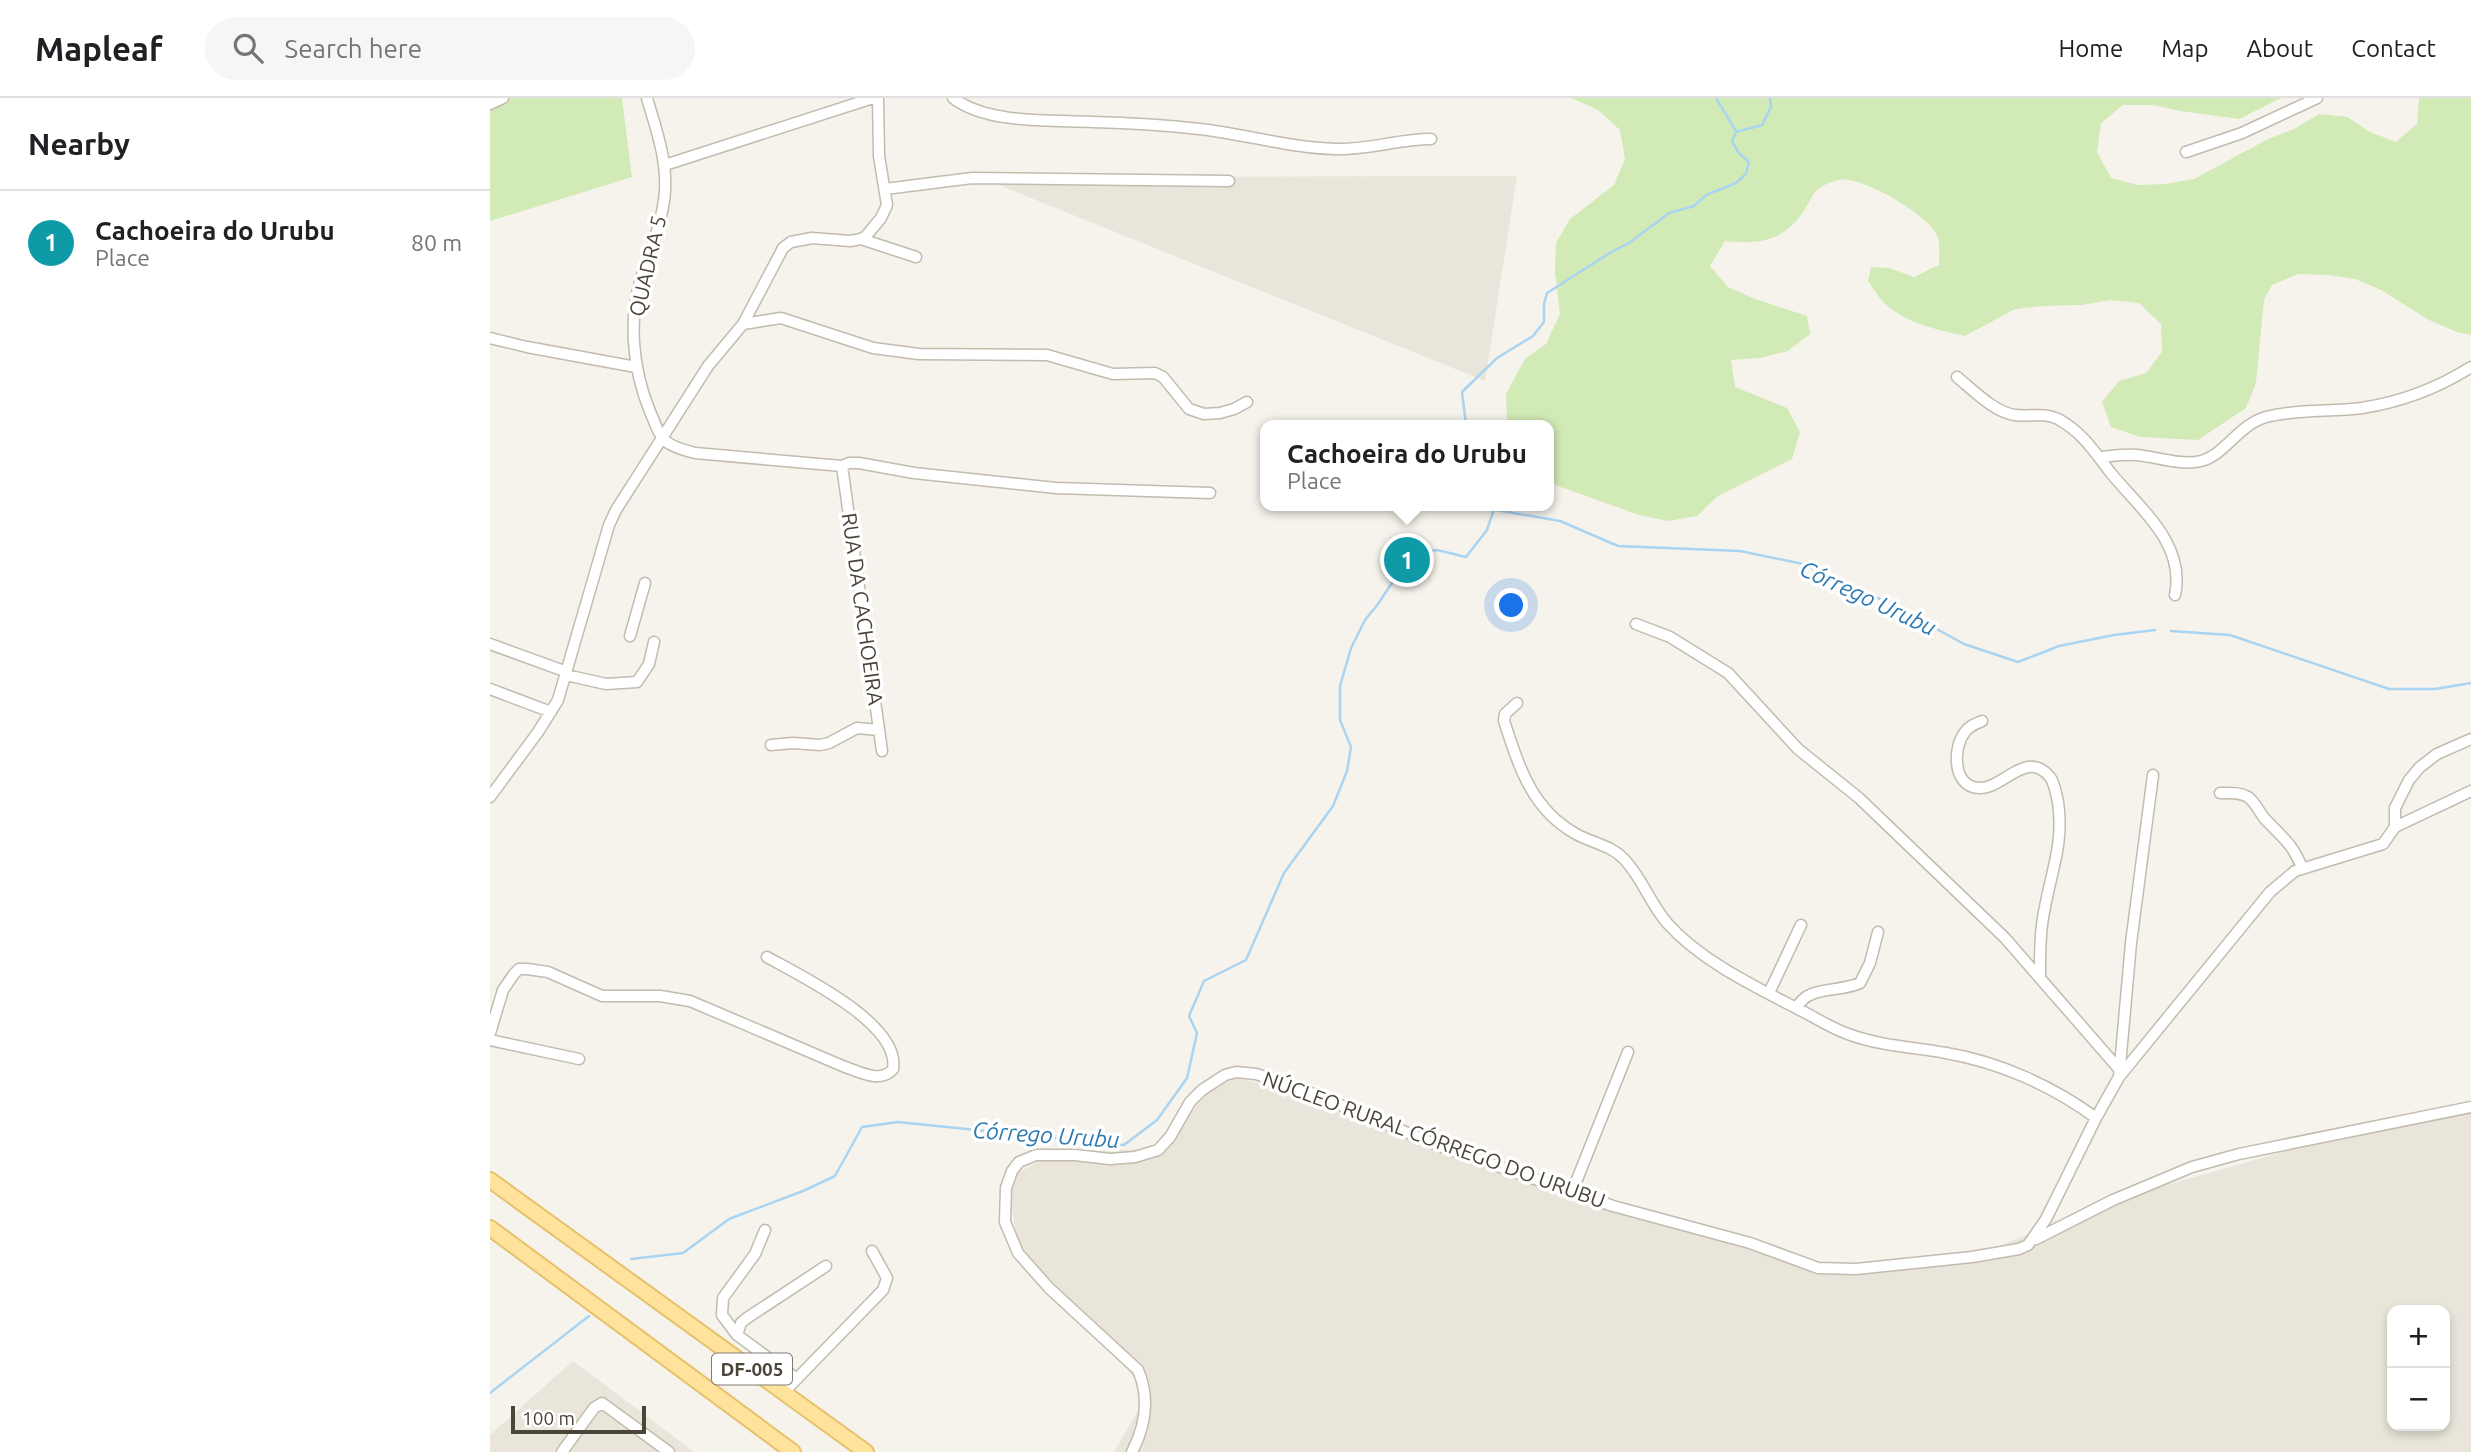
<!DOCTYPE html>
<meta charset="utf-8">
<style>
body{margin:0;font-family:Ubuntu,sans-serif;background:#f6f6f6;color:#202124}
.controls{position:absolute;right:21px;bottom:21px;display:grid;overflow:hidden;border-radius:14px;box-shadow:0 4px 10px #0003}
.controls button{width:63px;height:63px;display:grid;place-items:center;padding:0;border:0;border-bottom:2px solid #e0e0e0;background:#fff;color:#202124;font:35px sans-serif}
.scale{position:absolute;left:21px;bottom:18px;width:135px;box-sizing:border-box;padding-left:7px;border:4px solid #4b4439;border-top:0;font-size:19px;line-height:24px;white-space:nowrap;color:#4b4439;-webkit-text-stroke:5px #fff;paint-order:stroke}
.you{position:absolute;left:1022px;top:508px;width:24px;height:24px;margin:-18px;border:5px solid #fff;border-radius:50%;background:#1a73e8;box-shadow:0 0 0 10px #1a73e833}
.badge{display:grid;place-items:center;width:46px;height:46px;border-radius:50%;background:#fc3f1d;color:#fff;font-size:23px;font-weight:700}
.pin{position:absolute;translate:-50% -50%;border:4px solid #fff;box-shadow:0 2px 7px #0006}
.popup{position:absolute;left:770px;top:322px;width:294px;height:91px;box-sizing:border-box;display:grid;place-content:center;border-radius:14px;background:#fff;filter:drop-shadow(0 2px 5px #0005);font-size:23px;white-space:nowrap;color:#757577}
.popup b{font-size:26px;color:#202124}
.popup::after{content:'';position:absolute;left:50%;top:100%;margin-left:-14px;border:14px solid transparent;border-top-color:#fff}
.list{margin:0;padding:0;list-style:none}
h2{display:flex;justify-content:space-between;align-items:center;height:91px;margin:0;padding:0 28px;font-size:30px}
h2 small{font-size:23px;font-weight:400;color:#757577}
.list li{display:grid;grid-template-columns:46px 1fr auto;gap:21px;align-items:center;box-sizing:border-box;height:105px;padding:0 28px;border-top:2px solid #e0e0e0}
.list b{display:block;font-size:26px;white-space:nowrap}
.list p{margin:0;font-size:23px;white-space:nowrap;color:#757577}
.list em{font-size:23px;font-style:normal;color:#757577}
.icon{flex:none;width:38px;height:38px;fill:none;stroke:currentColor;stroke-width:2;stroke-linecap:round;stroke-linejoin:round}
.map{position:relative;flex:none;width:1981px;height:1354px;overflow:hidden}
header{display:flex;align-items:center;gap:42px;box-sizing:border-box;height:98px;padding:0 35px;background:#fff;border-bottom:2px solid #e0e0e0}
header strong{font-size:33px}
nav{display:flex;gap:38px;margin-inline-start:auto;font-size:24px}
.search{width:490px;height:63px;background:#f6f6f6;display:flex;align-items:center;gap:18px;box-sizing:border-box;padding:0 24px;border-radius:38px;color:#757577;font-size:26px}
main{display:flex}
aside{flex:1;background:#fff}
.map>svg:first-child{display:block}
.residential{fill:#eae5da;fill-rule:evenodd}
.green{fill:#d2eab5}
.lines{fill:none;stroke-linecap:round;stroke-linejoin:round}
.stream{stroke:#a9d4f2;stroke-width:2.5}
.minor-casing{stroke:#c2bbae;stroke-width:13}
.primary-casing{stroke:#e6c16a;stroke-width:18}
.minor{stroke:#fff;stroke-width:10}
.primary{stroke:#ffe39c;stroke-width:14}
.labels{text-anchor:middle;stroke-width:7;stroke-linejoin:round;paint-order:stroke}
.shield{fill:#fff;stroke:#817c74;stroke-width:2}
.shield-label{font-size:19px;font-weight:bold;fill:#4b4439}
.street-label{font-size:21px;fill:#4b4439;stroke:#fff}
.water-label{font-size:23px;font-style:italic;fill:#2e7ab2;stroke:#fff}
</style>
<header>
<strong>Mapleaf</strong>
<div class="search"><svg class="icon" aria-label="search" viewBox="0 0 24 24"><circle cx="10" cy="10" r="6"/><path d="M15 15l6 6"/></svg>Search here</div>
<nav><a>Home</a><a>Map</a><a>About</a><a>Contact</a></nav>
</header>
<main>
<aside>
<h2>Nearby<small></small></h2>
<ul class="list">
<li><span class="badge" style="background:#0f9aa8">1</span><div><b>Cachoeira do Urubu</b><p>Place</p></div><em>80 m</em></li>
</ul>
</aside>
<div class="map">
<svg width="1981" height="1354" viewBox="0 0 1981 1354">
<rect width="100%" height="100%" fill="#f6f3ec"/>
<path class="residential" d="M1027,78L995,283L489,79Z
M734,977L833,1001L1051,1082L1328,1169L1484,1158L1625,1102L1873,1031L1981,1009V1354H624L657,1297L616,1243L528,1153L518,1080L565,1055L669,1050ZM1902,1212H1955V1328H1902Z
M83,1263L204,1354H0V1337Z"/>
<path class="green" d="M0,0H132L142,79L0,123Z
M1081,0H1791L1749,21L1690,13L1662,7H1633L1611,25L1607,54L1621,80L1648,87L1675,86L1704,81L1778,41L1804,31L1829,16L1857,19L1880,34L1906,44L1927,26L1929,0H1981V237L1967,234L1939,222L1891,192L1865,181L1838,177L1808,176L1782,187L1774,202L1766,285L1756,310L1708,342L1650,339L1621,329L1612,304L1629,283L1656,275L1672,254L1671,226L1649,205L1620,202L1592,207L1553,208L1525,211L1475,238C1448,232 1416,225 1395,206C1389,200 1384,191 1378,183L1381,169L1399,170L1424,179L1449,167C1449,159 1450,147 1448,140C1442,118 1370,77 1349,82C1319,90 1326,97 1311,117C1290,145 1266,146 1235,143L1220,168L1238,189L1265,201L1317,218L1320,236L1298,253L1270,260L1241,262L1245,289L1297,310L1310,334L1302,361L1228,398L1207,418L1178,423L1149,417L1068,388L1059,383V327H1018L1017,325L1016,296L1035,261L1056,246L1070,216L1065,174L1066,145L1080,121L1124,87L1135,61L1130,32L1108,12Z"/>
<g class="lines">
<path class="stream" d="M1226,0L1246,33
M976,327L972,294L1007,260L1043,238L1054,224V206L1057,195L1123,153L1139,145L1179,115L1204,108L1216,97L1246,85L1256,76L1259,64L1248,54L1242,43L1246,34L1272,27L1281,9L1280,0
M1006,412L1070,423L1128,448L1250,453L1313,466L1403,507L1474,546L1528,564L1569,548L1624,537L1665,532
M1681,533L1740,537L1899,591H1945L1981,585
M141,1161L193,1155L239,1121L313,1093L345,1078L372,1029L408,1024L634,1047L667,1022L697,980L707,935L699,918L714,883L756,862L794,775L843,708L857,673L861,649L850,622V588L861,550L875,522L888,506L917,462L938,453L947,452L976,459L997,432L1005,408
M0,1295L99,1218"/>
<defs>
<path id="minor" d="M157,0C166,31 177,61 175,93C173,123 160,153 151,180C138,222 143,271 159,311C172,342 170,346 205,355L352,368L359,365H369L424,375L566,390L720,395
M463,0C497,26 560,22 602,24C638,25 674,27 709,31C755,36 800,50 846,51C878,52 909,41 941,41
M0,6L13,0
M1696,54L1752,35L1827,0
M175,67L383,0
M395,91L482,80L739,83
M371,141L426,159
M253,226L291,220L383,250L429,256L557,257L623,276L665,275L673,279L699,311L714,316L730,315L744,311L757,304
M0,240L37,249L146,269
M1467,279C1483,292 1504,314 1525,317C1540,319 1554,314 1568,321C1592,334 1604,353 1620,374C1649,410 1696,445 1685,497
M1610,359C1622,358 1635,356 1647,357C1667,359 1692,368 1711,363C1735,357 1748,327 1776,319C1807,311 1841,314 1872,310C1910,304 1948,290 1981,269
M352,368L392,653
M1146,526L1180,539L1238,575L1308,651L1369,700L1515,840L1629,971
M140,538L155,485
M0,546L77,574
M76,577L116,586L147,584L159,566L164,544
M0,591L61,614
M1027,605L1015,616L1014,623C1029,668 1041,711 1086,736C1102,745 1120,747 1133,760C1152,779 1160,806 1178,826C1211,863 1266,889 1310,912C1326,920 1341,930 1358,936C1390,948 1423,949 1456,955C1509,964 1563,988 1606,1020
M1492,623C1485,626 1479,628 1475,634C1463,649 1463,683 1483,689C1510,698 1534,648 1560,679C1565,686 1566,696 1568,704C1574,744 1562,771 1555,809C1550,831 1550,855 1550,878
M281,647L303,645L330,647L339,645L367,630L389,632
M1730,695C1740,695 1749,694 1758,699C1766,705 1769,714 1775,721C1792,739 1803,746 1812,770
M0,699L48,634L68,602L119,427L126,412L218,268L253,226L293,150L301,144L322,140L360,143L371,141L376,138L391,120L397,107L389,58L388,0
M1905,729L1981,693
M1279,895L1311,827
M1307,910C1317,887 1348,895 1370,885L1380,865L1388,834
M0,935L13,892L24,876L29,871H37L58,874L112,898H170L200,903L355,969C370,974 391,986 403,971C411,926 311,878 277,859
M0,942L89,961
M1629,979L1780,794L1805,773L1893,746L1905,729V710L1919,682L1930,669L1947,656L1981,641
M1082,1094L1138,954
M1546,1141L1623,1102L1702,1069L1749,1056L1981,1009
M247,1237L232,1217L233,1200L265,1156L275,1132
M307,1281L247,1237L251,1225L257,1220L336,1168
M294,1294L393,1192L397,1180L382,1153
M72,1354L104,1310L112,1305L179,1354
M642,1354C656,1327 660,1300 648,1272L559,1190L528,1155L515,1124L516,1090L522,1073L529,1064L546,1057H585L620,1061L645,1059L668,1052L680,1039L700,1004L712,992L735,977L746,974L766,976L814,992L952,1049L1123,1108L1260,1145L1328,1170L1366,1171L1482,1159L1529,1151L1538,1147L1556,1121L1606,1020L1629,979L1641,845L1663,677"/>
<path id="primary" d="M0,1082L376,1354
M0,1130L303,1354"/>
</defs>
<use href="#minor" class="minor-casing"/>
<use href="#primary" class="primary-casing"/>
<use href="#minor" class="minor"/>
<use href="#primary" class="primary"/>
</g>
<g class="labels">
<rect class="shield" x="222" y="1255.5" width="80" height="31" rx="5"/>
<g class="shield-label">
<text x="262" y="1278">DF-005</text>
</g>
<g class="street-label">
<text transform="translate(158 168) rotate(-77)" y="7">QUADRA 5</text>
<text transform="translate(372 511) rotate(82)" y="7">RUA DA CACHOEIRA</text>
<text transform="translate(944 1042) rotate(20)" y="7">NÚCLEO RURAL CÓRREGO DO URUBU</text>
</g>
<g class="water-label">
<text transform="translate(1378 500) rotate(25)" y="8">Córrego Urubu</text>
<text transform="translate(556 1037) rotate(4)" y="8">Córrego Urubu</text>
</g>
</g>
</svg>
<div class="controls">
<button>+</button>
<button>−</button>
</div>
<div class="scale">100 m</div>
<div class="you"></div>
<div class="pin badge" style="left:917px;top:462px;background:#0f9aa8">1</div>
<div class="popup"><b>Cachoeira do Urubu</b>Place</div>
</div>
</main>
